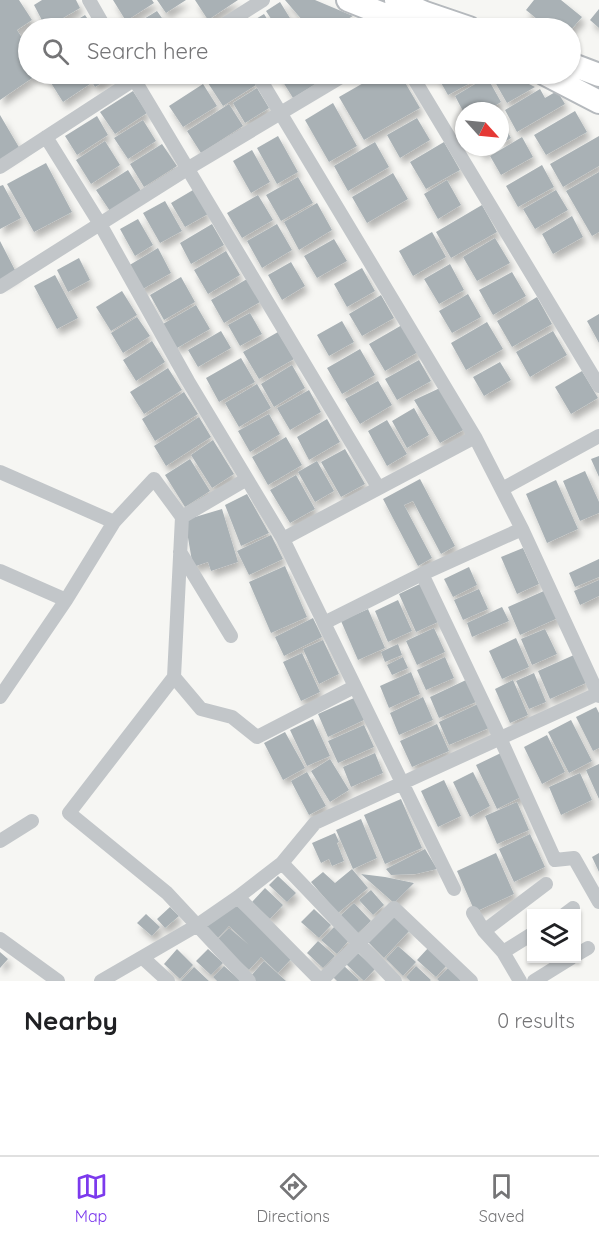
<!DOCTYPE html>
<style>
body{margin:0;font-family:Quicksand,sans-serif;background:#f6f6f6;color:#202124}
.controls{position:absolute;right:18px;bottom:18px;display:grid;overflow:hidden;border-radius:0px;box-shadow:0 2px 4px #0004}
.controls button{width:54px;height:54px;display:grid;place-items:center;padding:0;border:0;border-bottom:2px solid #e0e0e0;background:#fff;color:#202124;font:30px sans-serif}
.compass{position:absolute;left:455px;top:102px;width:54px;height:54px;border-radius:50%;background:#fff;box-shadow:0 2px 4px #0004;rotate:117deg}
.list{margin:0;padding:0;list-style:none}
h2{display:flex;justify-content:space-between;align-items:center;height:78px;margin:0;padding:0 24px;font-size:26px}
h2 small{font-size:20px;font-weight:400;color:#757577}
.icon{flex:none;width:33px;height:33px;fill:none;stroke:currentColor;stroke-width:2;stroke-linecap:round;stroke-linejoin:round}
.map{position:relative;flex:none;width:599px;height:981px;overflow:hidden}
.search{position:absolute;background:#fff;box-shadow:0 2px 4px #0004;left:18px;right:18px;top:18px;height:66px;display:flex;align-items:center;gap:15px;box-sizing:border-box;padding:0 21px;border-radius:33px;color:#757577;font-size:22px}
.sheet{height:174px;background:#fff}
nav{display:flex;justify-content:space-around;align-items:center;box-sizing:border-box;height:84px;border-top:2px solid #e0e0e0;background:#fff;font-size:16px;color:#757577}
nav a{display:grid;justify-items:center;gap:3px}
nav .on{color:#7c3aed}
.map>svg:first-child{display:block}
.building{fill:#a9b1b5;filter:url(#shadow)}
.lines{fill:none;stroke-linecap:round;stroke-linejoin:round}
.primary-casing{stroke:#b5b9bd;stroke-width:26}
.street{stroke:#c2c6c9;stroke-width:14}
.primary{stroke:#fff;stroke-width:22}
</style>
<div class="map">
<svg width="599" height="981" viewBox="0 0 599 981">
<defs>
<filter id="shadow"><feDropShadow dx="3.5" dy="6" stdDeviation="3" flood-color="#0004"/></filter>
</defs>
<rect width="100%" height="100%" fill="#f6f6f3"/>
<path class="building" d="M0,0H19L32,20L17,30L28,47V74H38L0,100Z
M42,0H76L80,8L46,28L34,5Z
M113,0H152L154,3L126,21Z
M157,0H186L166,13Z
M195,0H238L208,20Z
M285,0H315L353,16L332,28H309Z
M534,0H561L582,17L570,31V28H548L526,10Z
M280,2L293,23L284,28H277L266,11Z
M599,9V28L590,20Z
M157,11L169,28H129Z
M264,14L273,28H248L246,25Z
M85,15L94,28H63Z
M354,20L367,28H338Z
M47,74H84L90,84L63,102L46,75Z
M87,74H117L95,87Z
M222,74H248L256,85L223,106L208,83Z
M278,74H331L293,98Z
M379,74H400L420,108L364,140L339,97Z
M436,74H487L448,95Z
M502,74L509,84L519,79L535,87L507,103L491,75Z
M487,77L501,102L486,111H463L455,96Z
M203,84L217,106L183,127L169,106Z
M257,88L269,108L245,123L233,103Z
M540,89L545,98L557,91L565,104L517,132L505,110Z
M133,91L147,113L115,134L100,112Z
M333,103L357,146L329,162L305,120Z
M229,104L243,126L201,153L187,131Z
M575,111L587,132L546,155L534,135Z
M0,115L20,149L0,161Z
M97,116L108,135L77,155L65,136Z
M417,118L430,140L400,158L387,135Z
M500,118L511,138L500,145Z
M143,120L156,141L128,159L114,138Z
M278,136L298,172L277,184L257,148Z
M599,136V166L563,187L550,164Z
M522,137L533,157L501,175L490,156Z
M105,141L120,165L91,184L76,160Z
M375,142L389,167L348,191L334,166Z
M444,142L460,170L426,189L410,162Z
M162,144L177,166L144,187L130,164Z
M478,147H496L482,155Z
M252,150L270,182L251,193L233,161Z
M46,163L72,212L34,232L7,184Z
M542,165L554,187L518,207L506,186Z
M128,170L141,191L110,211L96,190Z
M599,172V232L592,236L566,191Z
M393,173L408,199L367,223L352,197Z
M298,177L313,203L281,221L266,195Z
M447,180L461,205L438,219L424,194Z
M3,185L21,218L0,229V186Z
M193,190L208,214L185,227L171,203Z
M556,190L568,210L535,229L523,209Z
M258,195L273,220L242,238L227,213Z
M165,201L182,231L160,243L143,213Z
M317,203L332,230L299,250L284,222Z
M482,205L497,232L451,258L436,232Z
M572,216L583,237L553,254L542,234Z
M138,219L153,245L135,256L120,229Z
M212,224L224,245L191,264L180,243Z
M277,224L292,250L262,268L247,241Z
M432,232L446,257L413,276L399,251Z
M495,238L510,263L477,281L463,257Z
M334,239L347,261L317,278L304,256Z
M0,241L17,274L0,283Z
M158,248L171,273L141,290L128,266Z
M226,251L240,275L208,294L194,270Z
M79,258L90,280L68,292L57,270Z
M291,262L305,286L282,300L268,275Z
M450,264L464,290L439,304L424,279Z
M362,268L375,291L347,307L334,284Z
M512,272L526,296L493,315L479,290Z
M55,275L78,318L57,329L34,286Z
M181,277L195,302L164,320L150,295Z
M247,279L260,302L224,323L211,300Z
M122,291L137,315L111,331L96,307Z
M468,294L481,317L452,333L439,311Z
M381,295L394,318L362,336L349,314Z
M537,297L552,324L512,347L497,321Z
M196,305L210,329L177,348L163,324Z
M250,313L262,334L240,346L228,325Z
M599,314V343L587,321Z
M137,317L150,336L123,353L111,333Z
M342,321L354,342L329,356L317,335Z
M487,322L503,349L466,370L451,343Z
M402,325L418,352L385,371L369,344Z
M221,331L231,348L198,367L188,350Z
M553,331L567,355L530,377L516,352Z
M278,332L294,359L259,379L243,352Z
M152,341L165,362L136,381L123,360Z
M360,349L375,375L342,394L327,368Z
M241,358L255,382L219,402L206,378Z
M419,360L431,381L397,400L385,379Z
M500,362L511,380L484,396L473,377Z
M292,365L305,388L274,407L261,384Z
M168,368L182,390L144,414L130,392Z
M582,371L598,398L571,414L555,387Z
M378,381L392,405L360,424L345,399Z
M257,384L271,408L239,427L225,403Z
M440,388L465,429L440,443L414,400Z
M309,390L321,412L290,430L277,408Z
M184,392L198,414L155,441L142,419Z
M414,408L429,435L407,448L392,421Z
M269,414L280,434L250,452L238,431Z
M199,417L211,437L166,466L154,446Z
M327,419L340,442L309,460L297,437Z
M387,420L407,454L387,466L368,431Z
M286,437L302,465L268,485L252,457Z
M213,440L234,474L212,488L191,455Z
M345,449L365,484L341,497L321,462Z
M599,456V477L591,459Z
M190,459L210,491L185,507L165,475Z
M317,461L334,491L315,502L298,472Z
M585,471L599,502V513L580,521L563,481Z
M296,475L315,509L290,523L270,490Z
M420,479L455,546L441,554L413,501L404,505L432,558L418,566L383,499Z
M556,480L578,529L547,543L526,494Z
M247,494L269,533L241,546L225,505Z
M222,509L238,562L211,571L208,562L193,567L185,520Z
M271,535L283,559L249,575L237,551Z
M523,548L539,584L517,594L501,557Z
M599,559V577L575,587L569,573Z
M285,566L307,617L271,633L249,582Z
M469,567L477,585L453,597L444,579Z
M599,580V596L580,605L574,591Z
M422,583L438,622L416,632L399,594Z
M479,589L488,609L463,620L454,600Z
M546,590L558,618L520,635L508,607Z
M398,600L412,631L388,642L375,611Z
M502,607L509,621L472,637L467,623Z
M368,609L385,648L358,660L341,621Z
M313,618L322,637L284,656L275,637Z
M434,628L445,652L417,665L406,641Z
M545,629L557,654L532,665L521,639Z
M516,638L529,667L502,679L489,651Z
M323,640L339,674L319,684L303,649Z
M398,644L402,655L385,662L381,652Z
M302,653L320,692L301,701L283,662Z
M574,655L586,683L550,699L538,671Z
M403,657L408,668L392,675L387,665Z
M445,657L454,678L426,690L417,670Z
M411,672L420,694L389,708L380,686Z
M534,673L546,702L529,709L516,681Z
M466,680L476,702L439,718L430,697Z
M513,680L528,715L510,723L495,689Z
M423,697L433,720L399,735L390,713Z
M354,698L364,720L328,737L318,714Z
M478,704L489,728L449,745L439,722Z
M596,707L599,713V748L593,751L576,717Z
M313,719L330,756L307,766L290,730Z
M571,720L592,761L569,773L548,732Z
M437,724L449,751L412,767L400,741Z
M364,725L374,747L338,763L328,741Z
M285,732L305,768L283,780L264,743Z
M547,735L565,772L542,784L524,747Z
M503,752L523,796L497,809L476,765Z
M375,753L383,773L351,787L343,767Z
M330,759L349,790L330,802L311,771Z
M599,764V799L586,770Z
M307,772L326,806L309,815L291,781Z
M473,772L490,806L470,817L453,782Z
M580,773L592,800L561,815L549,787Z
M444,780L461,816L438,827L421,791Z
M401,799L422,848L385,864L364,815Z
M517,802L529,830L497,844L485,816Z
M361,819L377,858L353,869L336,830Z
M335,833L339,842L337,843L344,861L332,866L329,859L321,863L312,843Z
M530,834L545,867L514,882L499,849Z
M425,849L437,869L416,874L391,875L386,869Z
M496,853L514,894L475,912L457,871Z
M599,853V872L592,857Z
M352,869L368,888L338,913L311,882L323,872L335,883Z
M361,874L385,877L414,883L394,903Z
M278,876L296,893L287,902L269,885Z
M265,888L283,905L270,919L252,902Z
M371,890L384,905L373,915L359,900Z
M234,903L292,958L278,973L261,957L249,970L217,940L229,928L249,945L229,926L218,938L206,926Z
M354,903L371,921L357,934L340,916Z
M170,907L179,916L165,928L157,919Z
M314,909L331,925L319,938L301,922Z
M393,913L410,930L384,958L367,941Z
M146,914L160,927L152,936L137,923Z
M335,926L350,939L337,954L321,940Z
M318,941L335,956L323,968L307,953Z
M398,946L416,962L403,976L386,959Z
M429,947L447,965L436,977L417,960Z
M177,949L193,965L180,979L164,964Z
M208,949L223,963L211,975L196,961Z
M0,952L8,959L0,968Z
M357,952L375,969L364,981L346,964Z
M264,961L286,981H254L250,977Z
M342,964L359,980L358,981H337L332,976Z
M224,966L241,981H217L213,977Z
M416,966L431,980L430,981H410L406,977Z
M450,966L461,981H439L437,979Z
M194,967L209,981H181Z"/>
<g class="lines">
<defs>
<path id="primary" d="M348,0L418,28
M396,0L425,13L469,28
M570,64L599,75
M545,74L599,102"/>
</defs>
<use href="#primary" class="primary-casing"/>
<path class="street" d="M89,0L105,28
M219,28L263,0
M131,74L378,487
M257,74L475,437L522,529L599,696
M411,74L599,386
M46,137L100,224L188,381L283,539L454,889
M0,167L143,74
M0,287L187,169L346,74
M0,472L114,522
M502,489L599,436
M283,539L475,437
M180,552L231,636
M0,571L66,600
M422,574L500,738L555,860L574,858L599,902
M324,623L422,574L522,529
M174,677L182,517
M0,697L66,600L114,522L154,479L182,517L247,479
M0,841L32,821
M282,863L395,981
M238,897L321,981
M473,913L484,931L503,952L520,981
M565,914L573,908
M484,931L546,884
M0,939L58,981
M503,952L532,934
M576,955L588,948
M143,958L168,981
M101,981L196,926L238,897L282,863L315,823L599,693
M249,981L167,893L69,813L174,677L201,709L232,717L257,737L354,687
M321,981L394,908L471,981
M534,981L571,958"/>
<use href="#primary" class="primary"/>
</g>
</svg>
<div class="controls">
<button><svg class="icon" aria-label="layers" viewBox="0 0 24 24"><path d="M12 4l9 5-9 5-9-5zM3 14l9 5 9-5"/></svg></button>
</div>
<svg class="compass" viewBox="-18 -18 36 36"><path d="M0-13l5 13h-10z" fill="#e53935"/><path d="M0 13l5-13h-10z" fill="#757577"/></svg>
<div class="search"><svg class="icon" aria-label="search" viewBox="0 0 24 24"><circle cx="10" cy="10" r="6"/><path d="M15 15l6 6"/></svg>Search here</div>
</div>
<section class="sheet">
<h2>Nearby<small>0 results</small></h2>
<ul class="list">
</ul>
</section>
<nav>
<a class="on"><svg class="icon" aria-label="map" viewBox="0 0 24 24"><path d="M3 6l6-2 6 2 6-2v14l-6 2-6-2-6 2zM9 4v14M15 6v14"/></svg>Map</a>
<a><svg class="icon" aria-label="directions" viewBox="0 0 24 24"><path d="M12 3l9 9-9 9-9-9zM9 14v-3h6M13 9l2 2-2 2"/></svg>Directions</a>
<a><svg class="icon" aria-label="saved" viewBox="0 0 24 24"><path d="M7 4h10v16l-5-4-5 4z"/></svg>Saved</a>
</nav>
